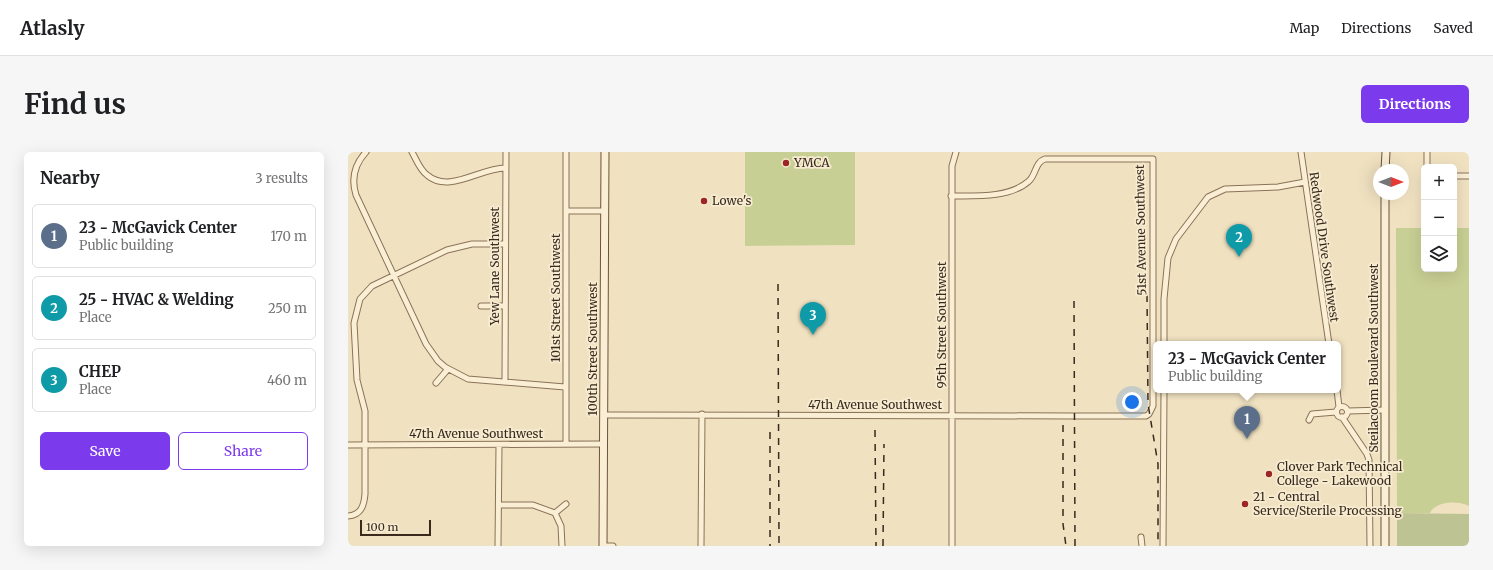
<!DOCTYPE html>
<meta charset="utf-8">
<style>
body{margin:0;font-family:Merriweather,serif;background:#f6f6f6;color:#202124}
.controls{position:absolute;right:12px;top:12px;display:grid;overflow:hidden;border-radius:6px;box-shadow:0 4px 16px #0002}
.controls button{width:36px;height:36px;display:grid;place-items:center;padding:0;border:0;border-bottom:1px solid #e0e0e0;background:#fff;color:#202124;font:20px sans-serif}
.compass{position:absolute;left:1025px;top:12px;width:36px;height:36px;border-radius:50%;background:#fff;box-shadow:0 4px 16px #0002;rotate:90deg}
.scale{position:absolute;left:12px;bottom:10px;width:71px;box-sizing:border-box;padding-left:4px;border:2px solid #392a1d;border-top:0;font-size:11px;line-height:14px;white-space:nowrap;color:#392a1d;-webkit-text-stroke:3px #f7ecd1;paint-order:stroke}
.you{position:absolute;left:784px;top:250px;width:14px;height:14px;margin:-10px;border:3px solid #fff;border-radius:50%;background:#1a73e8;box-shadow:0 0 0 6px #1a73e833}
.badge{display:grid;place-items:center;width:26px;height:26px;border-radius:50%;background:#7c3aed;color:#fff;font-size:13px;font-weight:700}
.pin{position:absolute;translate:-50% -33px;filter:drop-shadow(0 1px 2px #0008)}
.pin::after{content:'';position:absolute;top:21px;width:14px;height:12px;background:inherit;clip-path:polygon(0 0,100% 0,50% 100%)}
.popup{position:absolute;left:805px;top:189px;width:188px;height:52px;box-sizing:border-box;display:grid;place-content:center;border-radius:6px;background:#fff;filter:drop-shadow(0 1px 3px #0005);font-size:13px;white-space:nowrap;color:#757577}
.popup b{font-size:15px;color:#202124}
.popup::after{content:'';position:absolute;left:50%;top:100%;margin-left:-8px;border:8px solid transparent;border-top-color:#fff}
.list{margin:0;padding:0;list-style:none}
h2{display:flex;justify-content:space-between;align-items:center;height:52px;margin:0;padding:0 16px;font-size:17px}
h2 small{font-size:13px;font-weight:400;color:#757577}
.list li{display:grid;grid-template-columns:26px 1fr auto;gap:12px;align-items:center;box-sizing:border-box;height:64px;margin:0 8px 8px;padding:0 8px;border:1px solid #e0e0e0;border-radius:6px}
.list b{display:block;font-size:15px;white-space:nowrap}
.list p{margin:0;font-size:13px;white-space:nowrap;color:#757577}
.list em{font-size:13px;font-style:normal;color:#757577}
.actions{display:flex;gap:8px;padding:12px 16px}
.actions a{flex:1;padding:9px 0;border:1px solid #7c3aed;border-radius:6px;text-align:center;font-size:14px;color:#7c3aed}
.actions .main{background:#7c3aed;color:#fff}
.icon{flex:none;width:22px;height:22px;fill:none;stroke:currentColor;stroke-width:2;stroke-linecap:round;stroke-linejoin:round}
.map{position:relative;flex:none;width:1121px;height:394px;overflow:hidden;border-radius:6px}
header{display:flex;align-items:center;gap:24px;box-sizing:border-box;height:56px;padding:0 20px;background:#fff;border-bottom:1px solid #e0e0e0}
header strong{font-size:19px}
nav{display:flex;gap:22px;margin-inline-start:auto;font-size:14px}
.intro{display:flex;align-items:center;justify-content:space-between;box-sizing:border-box;height:96px;padding:0 24px}
h1{margin:0;font-size:28px}
.button{padding:10px 18px;border-radius:6px;background:#7c3aed;color:#fff;font-size:14px;font-weight:700}
main{display:flex;gap:24px;padding:0 24px}
aside{flex:1;background:#fff;border-radius:6px;box-shadow:0 4px 16px #0002}
.map>svg:first-child{display:block}
.green{fill:#c8cf94}
.cemetery{fill:#bec394}
.lines{fill:none;stroke-linecap:round;stroke-linejoin:round}
.street-casing{stroke:#8a7258;stroke-width:7}
.secondary-casing{stroke:#6c533b;stroke-width:9}
.street{stroke:#faefd5;stroke-width:5}
.secondary{stroke:#faefd5;stroke-width:7}
.rail{stroke:#392a1d;stroke-width:1.5;stroke-dasharray:7 7;stroke-linecap:butt}
.poi-dot{fill:#9c2526;stroke:#f7ecd1;stroke-width:1.5}
.labels{text-anchor:middle;stroke-width:3.5;stroke-linejoin:round;paint-order:stroke}
.poi-label{font-size:12px;fill:#392a1d;stroke:#f7ecd1;text-anchor:start}
.street-label{font-size:12px;fill:#392a1d;stroke:#f7ecd1}
</style>
<header>
<strong>Atlasly</strong>
<nav><a>Map</a><a>Directions</a><a>Saved</a></nav>
</header>
<div class="intro"><h1>Find us</h1><a class="button">Directions</a></div>
<main>
<aside>
<h2>Nearby<small>3 results</small></h2>
<ul class="list">
<li><span class="badge" style="background:#5c6f8a">1</span><div><b>23 - McGavick Center</b><p>Public building</p></div><em>170 m</em></li>
<li><span class="badge" style="background:#0f9aa8">2</span><div><b>25 - HVAC &amp; Welding</b><p>Place</p></div><em>250 m</em></li>
<li><span class="badge" style="background:#0f9aa8">3</span><div><b>CHEP</b><p>Place</p></div><em>460 m</em></li>
</ul>
<div class="actions"><a class="main">Save</a><a>Share</a></div>
</aside>
<div class="map">
<svg width="1121" height="394" viewBox="0 0 1121 394">
<rect width="100%" height="100%" fill="#f0e2c1"/>
<path class="green" d="M397,0H507V93L397,94Z
M1048,76H1076V117H1106V76H1121V354C1111,348 1087,349 1082,361H1049Z"/>
<path class="cemetery" d="M1049,361L1121,362V394H1049Z"/>
<g class="lines">
<defs>
<path id="street" d="M18,0C7,12 3,27 8,43L78,192L90,209L97,215L120,227L217,235
M64,0C68,7 72,18 79,23C101,42 132,16 157,16
M953,0L981,192
M1079,15V0
M1106,24H1121
M218,59H257
M133,154H157
M816,192V147L820,106L828,87L860,45L877,37L930,35L957,30
M157,229L158,0
M88,231L100,217
M989,238L991,255
M988.5 260a5.5 5.5 0 1 1 11 0a5.5 5.5 0 1 1-11 0Z
M1000,259L1037,258
M256,263L727,264H798L801,262L805,254V7H697C687,10 688,23 681,29C662,46 628,44 603,44
M994,265L1019,302L1021,308L1022,394
M961,268L964,262L988,260
M218,292V0
M0,293L256,292
M151,353H185L207,361L213,374L214,394
M207,361L218,352
M0,364C13,363 16,354 17,342V259L9,228L6,171L12,147L24,134L99,98L124,92H157
M793,385L794,394
M150,394L151,293
M255,394H265
M353,394L354,262
M604,394V14L608,0
M815,394L816,238"/>
<path id="secondary" d="M1037,18L1038,0
M255,394L257,0
M1037,394V42"/>
</defs>
<use href="#street" class="street-casing"/>
<use href="#secondary" class="secondary-casing"/>
<use href="#street" class="street"/>
<use href="#secondary" class="secondary"/>
<path class="rail" d="M430,132L431,394
M799,143L800,252L810,312V394
M726,149L727,394
M715,273V372L718,394
M527,278L528,394
M422,280V394
M535,394L536,292"/>
</g>
<g class="poi-dot">
<circle cx="438" cy="11" r="4"/>
<circle cx="356" cy="49" r="4"/>
<circle cx="921" cy="322" r="4"/>
<circle cx="897" cy="352" r="4"/>
</g>
<g class="labels">
<g class="poi-label">
<text x="446" y="15">YMCA</text>
<text x="364" y="53">Lowe's</text>
<text x="929" y="319">Clover Park Technical<tspan x="929" dy="14">College - Lakewood</tspan></text>
<text x="905" y="349">21 - Central<tspan x="905" dy="14">Service/Sterile Processing</tspan></text>
</g>
<g class="street-label">
<text transform="translate(793 78) rotate(-91)" y="4">51st Avenue Southwest</text>
<text transform="translate(976 95) rotate(82)" y="4">Redwood Drive Southwest</text>
<text transform="translate(147 114) rotate(-90)" y="4">Yew Lane Southwest</text>
<text transform="translate(208 146) rotate(-90)" y="4">101st Street Southwest</text>
<text transform="translate(594 173) rotate(-90)" y="4">95th Street Southwest</text>
<text transform="translate(245 197) rotate(-90)" y="4">100th Street Southwest</text>
<text transform="translate(1026 206) rotate(-90)" y="4">Steilacoom Boulevard Southwest</text>
<text x="527" y="257">47th Avenue Southwest</text>
<text x="128" y="286">47th Avenue Southwest</text>
</g>
</g>
</svg>
<div class="controls">
<button>+</button>
<button>−</button>
<button><svg class="icon" aria-label="layers" viewBox="0 0 24 24"><path d="M12 4l9 5-9 5-9-5zM3 14l9 5 9-5"/></svg></button>
</div>
<svg class="compass" viewBox="-18 -18 36 36"><path d="M0-13l5 13h-10z" fill="#e53935"/><path d="M0 13l5-13h-10z" fill="#757577"/></svg>
<div class="scale">100 m</div>
<div class="you"></div>
<div class="pin badge" style="left:899px;top:287px;background:#5c6f8a">1</div>
<div class="popup"><b>23 - McGavick Center</b>Public building</div>
<div class="pin badge" style="left:891px;top:105px;background:#0f9aa8">2</div>
<div class="pin badge" style="left:465px;top:183px;background:#0f9aa8">3</div>
</div>
</main>
